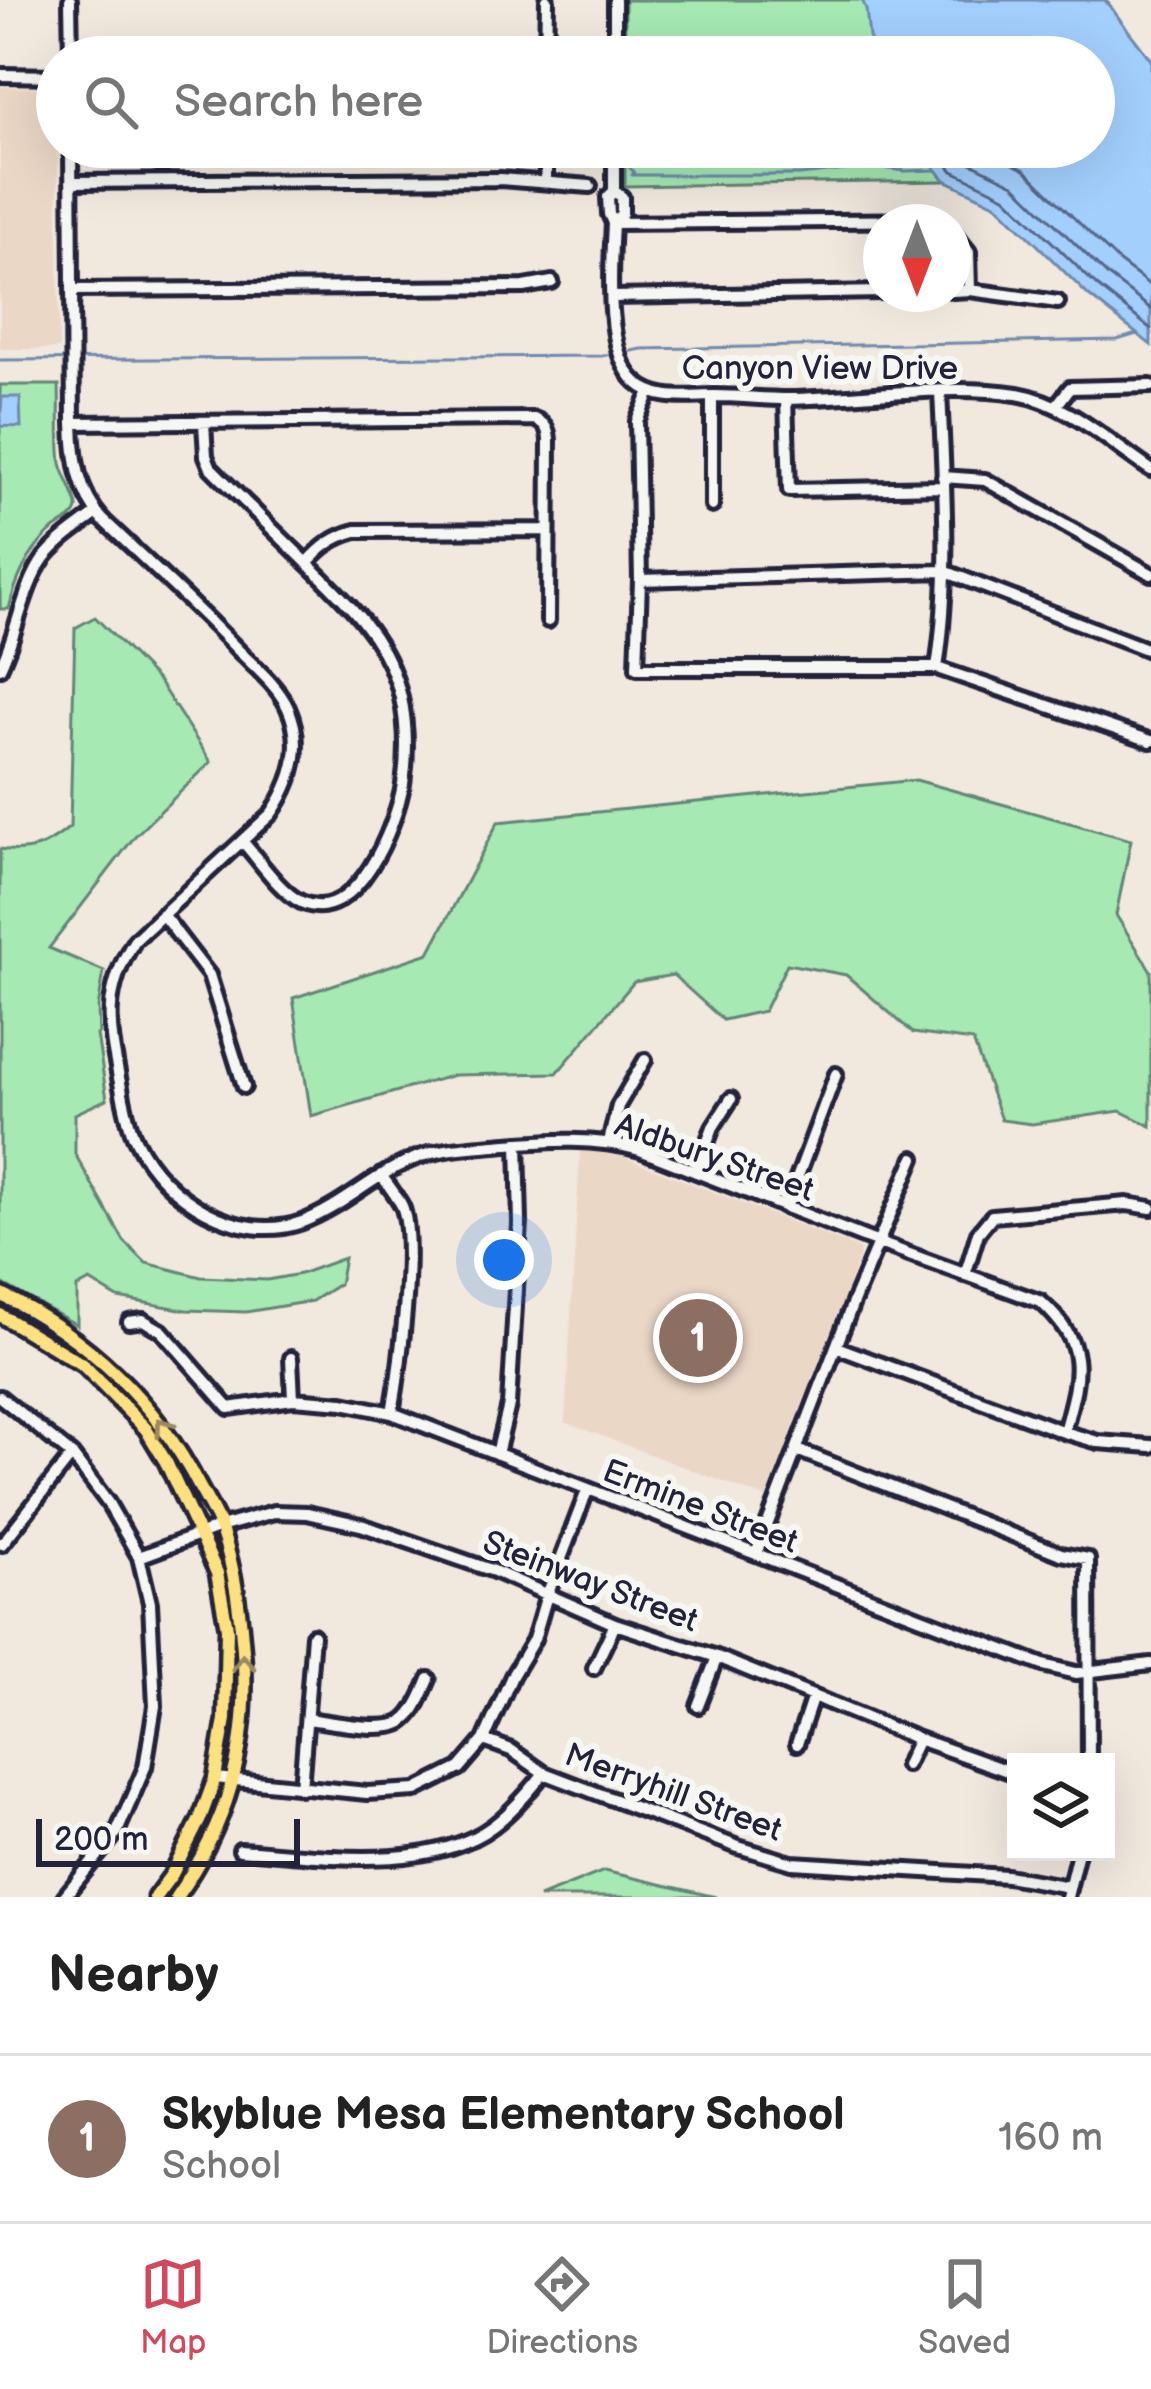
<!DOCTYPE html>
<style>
body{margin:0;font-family:"Balsamiq Sans",sans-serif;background:#f2f2f2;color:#222}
.controls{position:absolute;right:36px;bottom:36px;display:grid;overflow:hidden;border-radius:0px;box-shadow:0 12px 48px #0002}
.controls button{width:108px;height:108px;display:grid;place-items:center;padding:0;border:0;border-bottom:3px solid #e0e0e0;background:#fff;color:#222;font:60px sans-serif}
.compass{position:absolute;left:863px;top:204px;width:108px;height:108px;border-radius:50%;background:#fff;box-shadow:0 12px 48px #0002;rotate:180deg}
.scale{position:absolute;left:36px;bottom:30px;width:264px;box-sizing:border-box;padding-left:12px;border:6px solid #22223b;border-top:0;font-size:33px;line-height:42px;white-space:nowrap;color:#22223b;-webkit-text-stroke:9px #f6f6f2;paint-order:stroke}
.you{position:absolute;left:504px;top:1260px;width:42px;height:42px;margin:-30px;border:9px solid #fff;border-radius:50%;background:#1a73e8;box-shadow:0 0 0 18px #1a73e833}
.badge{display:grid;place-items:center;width:78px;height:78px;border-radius:50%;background:#d1495b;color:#fff;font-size:39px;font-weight:700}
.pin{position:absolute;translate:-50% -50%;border:6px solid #fff;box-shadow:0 3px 12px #0006}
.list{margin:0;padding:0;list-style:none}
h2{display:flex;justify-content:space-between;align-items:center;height:156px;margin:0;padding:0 48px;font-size:51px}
h2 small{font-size:39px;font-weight:400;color:#767676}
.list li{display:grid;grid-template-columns:78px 1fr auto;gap:36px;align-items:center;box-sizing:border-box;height:168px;padding:0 48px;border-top:3px solid #e0e0e0}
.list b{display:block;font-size:45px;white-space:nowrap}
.list p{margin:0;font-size:39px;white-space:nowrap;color:#767676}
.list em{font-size:39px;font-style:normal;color:#767676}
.icon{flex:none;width:66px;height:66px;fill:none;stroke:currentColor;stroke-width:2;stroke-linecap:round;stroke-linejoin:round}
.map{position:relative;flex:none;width:1151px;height:1897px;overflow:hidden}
.search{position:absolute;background:#fff;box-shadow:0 12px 48px #0002;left:36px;right:36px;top:36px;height:132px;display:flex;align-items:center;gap:30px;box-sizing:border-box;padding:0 42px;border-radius:66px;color:#767676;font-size:45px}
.sheet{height:324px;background:#fff}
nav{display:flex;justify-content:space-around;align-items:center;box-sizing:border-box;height:168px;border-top:3px solid #e0e0e0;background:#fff;font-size:33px;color:#767676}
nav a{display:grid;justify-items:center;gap:6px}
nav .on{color:#d1495b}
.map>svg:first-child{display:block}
.built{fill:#ebd7c6}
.green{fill:#a6e9b3;stroke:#648677;stroke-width:3}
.water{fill:#a3cffd;stroke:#6f8aaf;stroke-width:3}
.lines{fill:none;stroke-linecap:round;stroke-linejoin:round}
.shore{stroke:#566789;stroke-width:3}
.stream{stroke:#6f8aaf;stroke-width:3}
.minor-casing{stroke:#22223b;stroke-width:20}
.major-casing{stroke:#22223b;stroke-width:21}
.minor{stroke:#f6f6f2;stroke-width:10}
.major{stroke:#fde080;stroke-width:12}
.oneway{stroke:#9a8a61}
.labels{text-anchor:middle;stroke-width:12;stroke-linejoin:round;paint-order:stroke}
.street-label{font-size:33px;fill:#22223b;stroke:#f6f6f2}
</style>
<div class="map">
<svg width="1151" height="1897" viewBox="0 0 1151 1897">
<rect width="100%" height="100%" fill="#f1e8de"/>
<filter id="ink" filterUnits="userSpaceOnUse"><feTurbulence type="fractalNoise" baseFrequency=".00833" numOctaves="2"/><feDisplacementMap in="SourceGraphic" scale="24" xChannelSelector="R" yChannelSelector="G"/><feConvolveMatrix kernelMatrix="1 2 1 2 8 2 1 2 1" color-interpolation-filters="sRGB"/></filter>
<g filter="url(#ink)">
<path class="built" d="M0,87L57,88L59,349H0Z
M588,1151L623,1157L856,1247L859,1250L860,1255L766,1498L565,1422L580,1152Z"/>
<path class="green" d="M625,0H1106L1133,39L1135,178L625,186V147H1094V57H625Z
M0,385H59C60,411 58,438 61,463C63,475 78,499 77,508C76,519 56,526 49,533C27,555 16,579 9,609H0Z
M95,617L159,682L211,762L135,836L49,948L104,971L98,1008L99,1033L97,1035L107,1099L75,1114V1154L124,1241L146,1263L201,1277L267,1280L300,1274L344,1258L339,1284L312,1301L246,1312L186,1310L118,1298L90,1281L77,1288V1325L0,1282V849C31,854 47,846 70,827L75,628Z
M916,780L1131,840L1116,915L1151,971V1126L1120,1111L1032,1124L1001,1120L973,1041L913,1033L846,975L787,964L764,1011L723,1020L673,975L634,982L557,1073L454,1075L311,1116L293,998L429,953L498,822Z
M604,1871L716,1897H539Z"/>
<path class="water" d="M862,0H1105L1151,60V345L1089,296L997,205L945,180L918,147H1094V57H877L869,37L866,9Z
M2,397H20L21,427L0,426Z"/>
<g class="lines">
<path class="shore" d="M933,147L953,171L1005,196L1097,286L1151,329
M953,147L963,159L1014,184L1107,275L1151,309
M979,147L1025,170L1118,261L1151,286"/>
<path class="stream" d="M629,163L628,166L634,172L632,175H800L874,167L905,171L935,170
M626,352L642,349L1117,340L1137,334
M0,360L601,356L617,353"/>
<defs>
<path id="minor" d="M70,0L71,57
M546,57L547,0
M615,57V0
M0,75L57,76
M71,147L73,423C74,459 78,492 103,520C149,563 196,606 239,651C256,668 278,686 288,708C305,746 293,782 271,814L135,940C98,997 111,1035 123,1098C126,1112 129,1128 136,1141C164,1199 239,1245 302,1222C345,1206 378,1170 422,1156C446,1148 470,1147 495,1145C544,1141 591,1136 640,1150L868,1239L1041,1302C1090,1347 1079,1375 1064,1432
M546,147V182
M71,182L500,179L590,186
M614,191L622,197V213L613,223L609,214L608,197L614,191V147
M945,222L943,220L613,223C611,264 604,354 636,382C658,402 688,396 715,396C739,396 764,399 788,399C861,398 945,383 1017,394C1067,402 1110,443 1151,470
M953,232L969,252L970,290
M72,290L524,287L552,282
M953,291L970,290L1058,302
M613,297L881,292
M650,392L637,421L640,580L637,668H937L1151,741
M786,399L789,490L944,487
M1056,406L1070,388L1151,386
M73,423L534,419C545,423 548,428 549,440L548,621
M204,423L206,456L211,468C240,497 268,525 297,553C336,592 380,629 397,683C407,714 408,752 403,784C397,823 356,928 301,902C279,891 260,861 243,842
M943,477L985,480L1151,574
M712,506V396
M307,563C322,546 334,537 356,531L547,530
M640,580L944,571L1151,651
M0,668C17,634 23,587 44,558C58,540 79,527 97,513
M937,668C951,577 944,483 940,391
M162,914L209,975L244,1087
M609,1142L618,1106L645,1060
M696,1172L713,1127L731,1099
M381,1175C388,1185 397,1196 402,1206C417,1241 399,1373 392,1413
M786,1208L836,1074
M965,1275L978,1233L992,1216L1127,1204L1151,1208
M129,1322L143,1320L162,1331L229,1408L293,1399L343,1403L392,1413L1043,1665L1076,1673L1151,1664
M836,1347L1064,1432L1098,1442L1151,1446
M291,1358L293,1399
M0,1397L72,1455L108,1503L139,1557L150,1603L155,1706L145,1767L117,1832L64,1897
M797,1450L1061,1554L1088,1559L1089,1762
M497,1454L509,1405L520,1223L518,1143
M0,1543L2,1544L72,1455
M756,1554L854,1300L914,1158
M139,1557L220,1527L274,1512L307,1513L361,1525L494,1571L615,1624L717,1657L918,1739L1016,1774
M594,1668L615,1624
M698,1706L717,1657
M308,1719C330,1722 387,1734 404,1721C416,1712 424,1691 429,1679
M484,1740L511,1750L544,1773L738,1847L792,1863L1007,1876L1069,1887
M797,1744L813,1696
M906,1765L918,1739
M215,1778L367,1793L416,1790L460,1768L484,1740L512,1676L534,1639L547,1595L587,1491
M301,1788L313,1635
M240,1850C316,1855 429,1874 493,1826C513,1811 529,1792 544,1773
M1067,1897L1078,1852"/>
<path id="major" d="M0,1294C87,1336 156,1402 200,1488C207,1501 216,1515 221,1529C236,1572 241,1619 244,1664C248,1751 227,1826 176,1897
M0,1315L83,1365L146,1429L166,1462L217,1573L227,1628L225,1719L215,1778L200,1819L172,1874L155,1897"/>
</defs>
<use href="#minor" class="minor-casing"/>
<use href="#major" class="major-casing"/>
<use href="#minor" class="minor"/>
<use href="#major" class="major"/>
</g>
<defs><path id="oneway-chevron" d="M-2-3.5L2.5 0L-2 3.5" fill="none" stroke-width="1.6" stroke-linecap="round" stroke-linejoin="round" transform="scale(3)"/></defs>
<g class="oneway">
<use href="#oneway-chevron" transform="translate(163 1426) rotate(-126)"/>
<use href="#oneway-chevron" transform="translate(243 1663) rotate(-93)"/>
</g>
</g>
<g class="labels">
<g class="street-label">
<text x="820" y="379">Canyon View Drive</text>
<text transform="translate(715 1156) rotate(19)" y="12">Aldbury Street</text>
<text transform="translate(701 1505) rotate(21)" y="12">Ermine Street</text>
<text transform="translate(591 1580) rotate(21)" y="12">Steinway Street</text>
<text transform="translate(674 1791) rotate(20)" y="12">Merryhill Street</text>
</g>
</g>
</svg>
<div class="controls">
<button><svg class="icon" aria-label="layers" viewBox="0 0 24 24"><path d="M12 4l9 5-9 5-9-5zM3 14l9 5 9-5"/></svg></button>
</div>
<svg class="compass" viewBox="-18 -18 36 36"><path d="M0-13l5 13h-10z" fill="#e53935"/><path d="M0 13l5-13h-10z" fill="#767676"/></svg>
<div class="scale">200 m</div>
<div class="you"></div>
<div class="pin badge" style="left:698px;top:1338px;background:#8d6e63">1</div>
<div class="search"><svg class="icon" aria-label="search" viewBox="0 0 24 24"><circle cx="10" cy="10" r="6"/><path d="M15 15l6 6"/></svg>Search here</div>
</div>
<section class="sheet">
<h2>Nearby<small></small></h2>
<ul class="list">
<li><span class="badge" style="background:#8d6e63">1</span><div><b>Skyblue Mesa Elementary School</b><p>School</p></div><em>160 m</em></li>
</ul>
</section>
<nav>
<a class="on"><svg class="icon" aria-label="map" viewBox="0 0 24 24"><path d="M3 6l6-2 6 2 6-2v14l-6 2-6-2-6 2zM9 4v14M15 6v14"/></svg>Map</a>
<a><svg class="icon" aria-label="directions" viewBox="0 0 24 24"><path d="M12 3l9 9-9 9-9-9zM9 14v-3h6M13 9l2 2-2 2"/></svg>Directions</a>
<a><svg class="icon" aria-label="saved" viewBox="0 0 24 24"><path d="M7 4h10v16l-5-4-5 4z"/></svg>Saved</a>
</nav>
